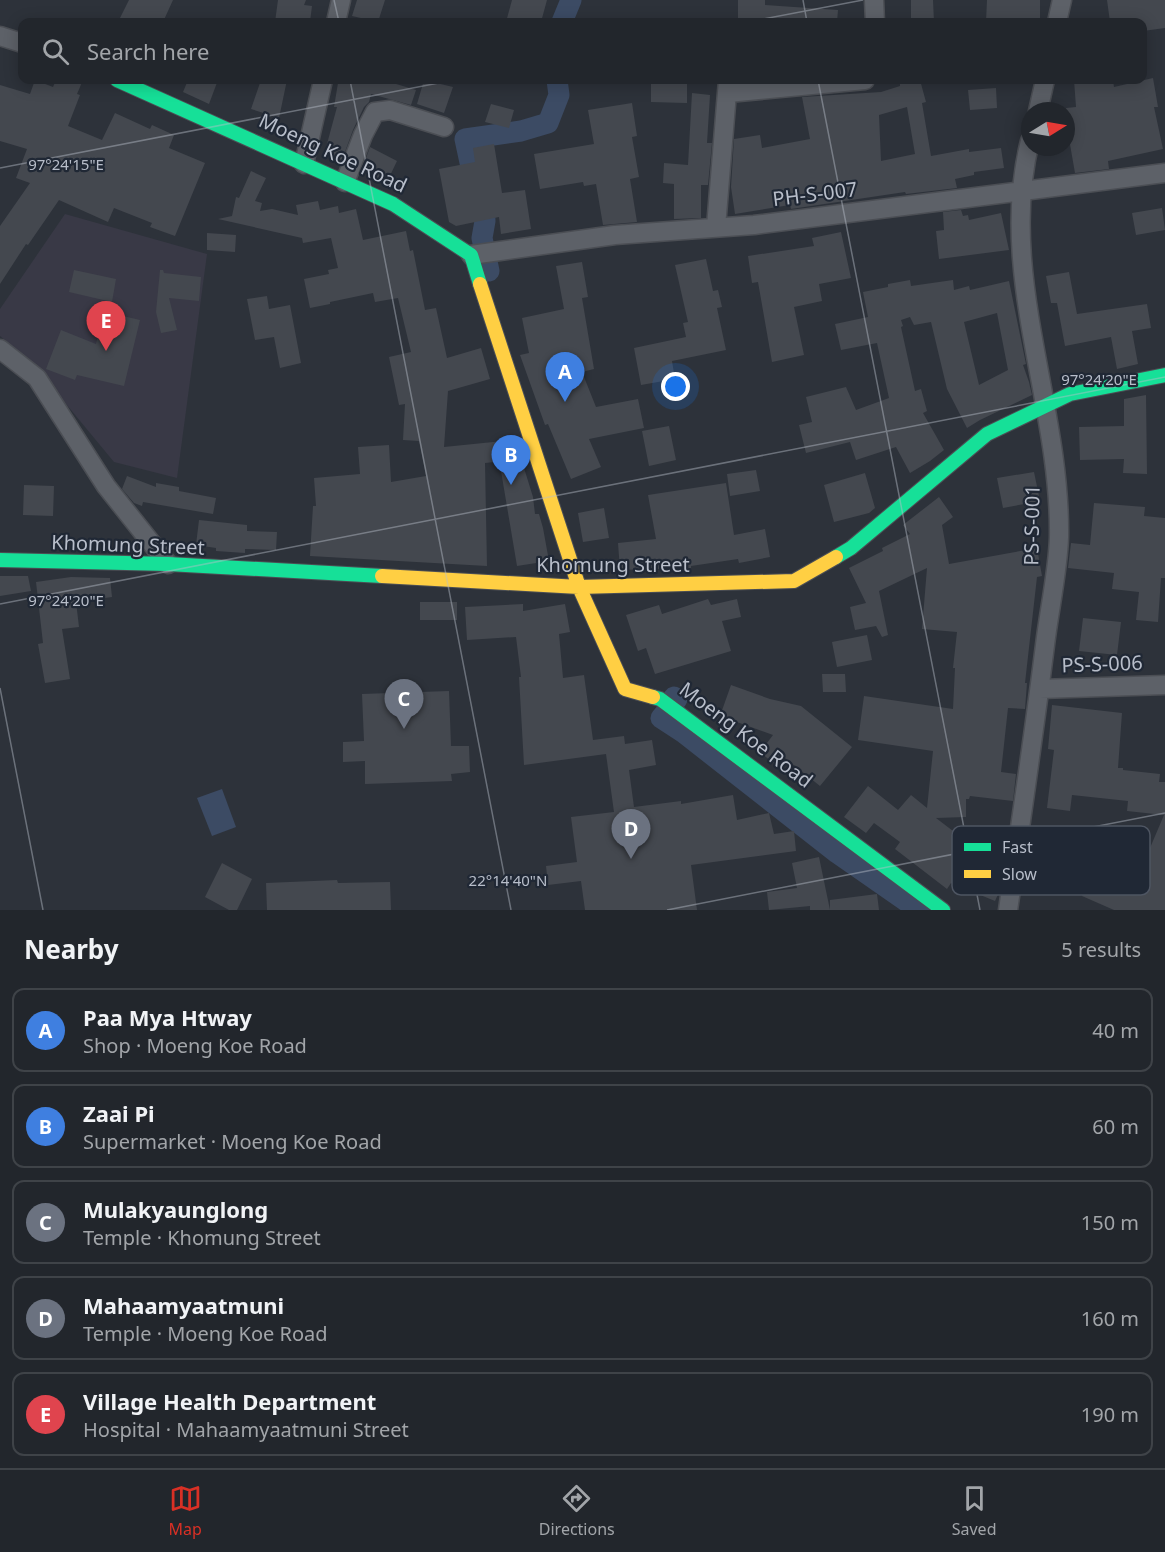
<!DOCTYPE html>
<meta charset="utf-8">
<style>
body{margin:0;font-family:"Noto Sans",sans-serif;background:#2a2e34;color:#f1f3f6}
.compass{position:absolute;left:1021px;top:102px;width:54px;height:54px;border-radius:50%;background:#22262c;box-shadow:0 3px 15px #0003;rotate:79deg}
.you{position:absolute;left:676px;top:387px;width:21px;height:21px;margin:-15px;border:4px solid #fff;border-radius:50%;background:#1a73e8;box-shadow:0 0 0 9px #1a73e833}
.badge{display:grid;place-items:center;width:39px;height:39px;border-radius:50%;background:#d93025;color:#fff;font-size:20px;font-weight:700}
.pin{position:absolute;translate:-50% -50px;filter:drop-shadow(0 2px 3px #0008)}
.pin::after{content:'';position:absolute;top:32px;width:21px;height:18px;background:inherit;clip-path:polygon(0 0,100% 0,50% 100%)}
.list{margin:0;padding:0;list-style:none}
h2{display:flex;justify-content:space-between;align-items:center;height:78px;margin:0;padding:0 24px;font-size:26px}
h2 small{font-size:20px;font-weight:400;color:#a2a5a9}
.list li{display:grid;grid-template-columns:39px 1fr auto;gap:18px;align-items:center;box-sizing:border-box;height:84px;margin:0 12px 12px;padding:0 12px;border:2px solid #3f4348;border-radius:12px}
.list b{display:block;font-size:22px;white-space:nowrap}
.list p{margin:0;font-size:20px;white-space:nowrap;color:#a2a5a9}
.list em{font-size:20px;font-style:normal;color:#a2a5a9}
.icon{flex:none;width:33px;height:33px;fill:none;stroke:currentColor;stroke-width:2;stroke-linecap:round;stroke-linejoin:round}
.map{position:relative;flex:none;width:1165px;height:910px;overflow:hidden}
.search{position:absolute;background:#22262c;box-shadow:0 3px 15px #0003;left:18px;right:18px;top:18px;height:66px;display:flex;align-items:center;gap:15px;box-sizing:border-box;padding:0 21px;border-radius:12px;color:#a2a5a9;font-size:22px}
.sheet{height:558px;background:#22262c}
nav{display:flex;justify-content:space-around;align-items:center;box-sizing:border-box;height:84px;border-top:2px solid #3f4348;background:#22262c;font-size:16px;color:#a2a5a9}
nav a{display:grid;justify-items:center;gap:3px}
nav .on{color:#d93025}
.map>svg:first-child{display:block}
.medical{fill:#393946}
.water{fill:#3c4b64}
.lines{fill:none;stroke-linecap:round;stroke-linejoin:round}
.canal{stroke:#3c4b64;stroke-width:21}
.building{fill:#44484f;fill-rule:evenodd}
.street-casing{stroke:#4b4e54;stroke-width:21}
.fast-casing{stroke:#4b4e54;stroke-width:16}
.slow-casing{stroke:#4b4e54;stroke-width:16}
.street{stroke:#5d6168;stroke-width:18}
.fast{stroke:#16e098;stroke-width:14}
.slow{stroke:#ffcf43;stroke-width:14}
.ticks{fill:none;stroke:#b8beca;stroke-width:1.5;stroke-opacity:0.45}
.labels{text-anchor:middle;stroke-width:4.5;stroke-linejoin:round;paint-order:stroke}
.street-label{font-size:20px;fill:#b8beca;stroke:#202835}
.key{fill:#202835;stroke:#4e5562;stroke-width:1.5}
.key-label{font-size:16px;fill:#b8beca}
.ticks-label{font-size:15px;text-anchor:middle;fill:#b8beca;stroke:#202835;stroke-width:4.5;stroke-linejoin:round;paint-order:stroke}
</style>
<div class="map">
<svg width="1165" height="910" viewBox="0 0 1165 910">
<rect width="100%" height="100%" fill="#2d323a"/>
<path class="medical" d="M65,214L207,254L177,478L114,462L33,364L0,336V309Z"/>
<path class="water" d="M222,789L236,827L212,836L197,798Z"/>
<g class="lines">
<path class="canal" d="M562,22L571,0
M489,271L482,238L485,221L484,201L479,183L471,167L465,139L521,131L548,123L559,95L557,80
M674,697L677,699L661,718L684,733L837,853L919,910"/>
</g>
<path class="building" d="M129,0H173L163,22H118Z
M278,0H306L304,5L312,6L310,22H275Z
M357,0H385L378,22L352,16Z
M512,0H547L541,22H506Z
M738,0H765V5L838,10L837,22H738Z
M911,0H933L934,22H911Z
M987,0H1040V22H986Z
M1107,0H1165V28L1143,31V22H1110Z
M1153,78L1158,107H1154L1163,149L1108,161L1109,169L1075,173L1068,133L1071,132L1066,108L1076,107L1074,80H1113L1114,87Z
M35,80L53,87L56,80H83L77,94L80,95L68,126L102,140L115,113L150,129L152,125L174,135L169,148L205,163L175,236L150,227L152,223L114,208L108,222L59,200L28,245L26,244L0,284V226L30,183L16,178L27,149L0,141V85L30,94Z
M188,80H218L209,104L183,92Z
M261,80H287L279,118L251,109Z
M337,80H383L416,90L411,105L371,94L369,102L364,107L353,130L342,160L324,155L337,107H334L338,83H336Z
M424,80L453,87L444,113L417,104Z
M651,80H687V103L651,102Z
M900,80H920L926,102L922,103L931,156L969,149V152L1001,148L1004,168L974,172V175L955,179L957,188L906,194L905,192L791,209L790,205L735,214L731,187L734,139L760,135L762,148L810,139L802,97L881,92L900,86ZM907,107L915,154L881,161L879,115Z
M996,88L997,108L970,110L968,90Z
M692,93L710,95L707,143H712L708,185H701V218L674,219V184L663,183L664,163L688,165Z
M632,103L637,136L632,137L639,177L630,179L637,222L603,225L596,184L584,186L583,182L540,189L534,154L594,144L588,110Z
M491,104L514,110L509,128L485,122Z
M494,144L502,193L525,190L531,229L501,234L499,217L456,226L449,222L439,169L475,162L473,148Z
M370,147L397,161L386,184L361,172Z
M251,171L266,178L255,201L262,203L260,211L272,209L298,215L296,205L318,201L320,210L338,206L339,213L356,209L363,240L406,231L410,251L413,250L425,310L436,308L447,358L481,348L490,379L448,391L444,447L503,441L505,461L485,463L487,566L310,556L313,506H316L314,478L360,474L358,447L389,445L391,482L426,476L419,441L403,440L405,404L399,405L389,357L411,352L398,298L375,302L373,293L330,302V304L310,308L304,279L329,274L328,270L338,268L331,238L303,243L302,238L218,219L232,216L236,197L239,198Z
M1162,208L1165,230L1136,235L1132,213Z
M961,210L963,216L968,215L969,220L1001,213L1009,250L939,259L936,231L944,230L943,212Z
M841,232L851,278L819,284L822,301L794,307L804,355L772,362L758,282L752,283L748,256L814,246L812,238Z
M207,233L236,235L235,252L207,250Z
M706,259L713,291L718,290L722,307L717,308L726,350L672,361L675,379L641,385L634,348L686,337L683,323L688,322L675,265Z
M582,262L588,297L582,298L594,369L582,372L596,407L638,399L644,428L589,439L601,467L571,479L548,424L545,425L520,355L529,353L522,318L564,309L556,266Z
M74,270L116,279L112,302L69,292Z
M160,270H163L164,273L201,277L199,301L169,298L177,330L161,333L156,312Z
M1069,272L1077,314L1147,304L1151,328L1132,331L1138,364L1117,369L1111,337L1065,346L1057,303H1051L1046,276Z
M910,280L911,286L953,280L954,290L969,286L970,290L1009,281L1026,364L1023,365L1029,382L1032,395L980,420L967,428L947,389L931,322L914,325L910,317L901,320L903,326L901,327L915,391L921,389L927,411L923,413L944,450L930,461L910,473L896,447L856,460L850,442L806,453L799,425L812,422L806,397L846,387L856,410L889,398L877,343L841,350L835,324L868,317L863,292L888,287V284ZM997,313L1008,370L979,385L964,322Z
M267,296L269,309L290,305L301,363L280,368L274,337L255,340L247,299Z
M123,316L140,320L124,386L77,375L75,380L46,369L61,330L96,344L99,330L119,335Z
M1146,395L1147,474L1123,473L1124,459L1080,460L1079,427L1124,426V399Z
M669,426L676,460L649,466L642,431Z
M524,468L533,497L535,514H539L543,528L549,561L517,566L501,471Z
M756,470L760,491L730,496L727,474Z
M1034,472L1040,501L1003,508L997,478Z
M865,473L875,508L869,513L834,522L824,485Z
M127,476L156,487V483L179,487V491L216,498L213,514L143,502L142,506L134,503L122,489Z
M726,483L734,535L765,529L770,557L739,563L738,559L691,566V568L620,570L618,543L656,539L648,495Z
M24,485L54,486L53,516L23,515Z
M939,497L953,517L942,525L949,564L1037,548L1042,576L1037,577L1025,683H1027L1025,709L1008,708L1001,772L1016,774L1013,801L970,796L969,799H966V817L936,818L987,857L994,840L1006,845L1000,890L995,901L951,883L947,889L895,849L900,842L874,823L866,833L844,817L868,786L898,810L911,795L927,808L933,751L858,740L864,696L953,709L955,668H953L957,632L922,629L927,568L879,591L888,635L882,637L876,626L855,630L850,607L866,603L849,568L883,551L882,548L910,534L903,525Z
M1094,503L1145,507L1144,516L1165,518V578H1161L1158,622L1136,620L1139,592L1112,589L1114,573L1068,568L1071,543L1090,545Z
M604,508L609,538L583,542L578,513Z
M199,520L247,525V531L277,532L276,550L245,549V553L216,551V548L196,545Z
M0,576H28L31,591L0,596Z
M71,577L110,578L112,597L76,602L79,627L62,629L70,679L45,683L38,644L43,643L36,582Z
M708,599L711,605L737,599L741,617L722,621L731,651L655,674L646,648L638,651L626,615L659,605L662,614Z
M420,602H457V620H420Z
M523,604V611L565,604L570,632L559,634L563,678L584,675L593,740L624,736L625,744L652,740L656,765L629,770L634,807L681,801V804L733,795L737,820L769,813L774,834L794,831L796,851L691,865L697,910H585L581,881L548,885L546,866L577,862L571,817L614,812L606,754L524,765L519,677H521L516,637L467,640L465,607Z
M1083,618L1121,622L1117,655L1079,651Z
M867,635L872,660L837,667L832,642Z
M822,674H845L846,692H823Z
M731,685L770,699L801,706L852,747L820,786L785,758L778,767L760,752L773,735L720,716Z
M449,691L451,746H469L470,772L451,774L452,781L365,784V761L343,762V742L364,741L362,694Z
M1052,705L1122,713L1118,768H1123V770L1160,774L1159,782H1165V910H1114L1082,896L1097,864L1132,880L1144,854L1147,855L1164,815L1127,811L1128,801L1072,795L1070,811L1047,808L1054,750L1048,749Z
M819,857L830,910H810V906L769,910L767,892L797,888L792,863Z
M222,863L252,879L237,910H229L205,897Z
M337,880L338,883L390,882L391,910H267L266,883Z
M877,894L879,910H830V900Z"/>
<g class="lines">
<defs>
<path id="street" d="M874,0L875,22
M336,22L341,0
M1057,22L1062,0
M0,36L22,43
M728,93L865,80
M1038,111L1045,80
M304,164L323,80
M345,182L363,135L375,112L390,110L444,127
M716,227L728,80
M471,255L615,235L754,225L1165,173
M0,349L37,378L106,486L168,564
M1040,689L1165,685
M1008,910C1021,822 1034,733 1045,645C1049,611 1058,571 1059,537C1061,404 997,273 1030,141"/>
<path id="fast" d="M117,80L393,204L471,255L480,284
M836,557L851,548L987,434L1070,394L1165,375
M0,560L168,564L382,576
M653,697L660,699L943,910"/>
<path id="slow" d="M480,284L579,587L625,689L653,697
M382,576L579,587L794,581L836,557"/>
</defs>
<use href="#street" class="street-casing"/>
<use href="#fast" class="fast-casing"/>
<use href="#slow" class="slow-casing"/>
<use href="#street" class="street"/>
<use href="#fast" class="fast"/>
<use href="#slow" class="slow"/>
</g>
<path class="ticks" d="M334,0L339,22M803,0L807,22M748,22L863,0M350,80L511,910M818,80L980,910M0,168L454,80M0,604L1165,377M0,688L43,910M667,910L1165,813"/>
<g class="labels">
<g class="street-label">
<text transform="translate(333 153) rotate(25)" y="7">Moeng Koe Road</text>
<text transform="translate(815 194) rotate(-7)" y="7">PH-S-007</text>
<text transform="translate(1032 525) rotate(-89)" y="7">PS-S-001</text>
<text transform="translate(128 545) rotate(2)" y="7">Khomung Street</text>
<text x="613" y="572">Khomung Street</text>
<text transform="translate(1102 664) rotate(-2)" y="7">PS-S-006</text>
<text transform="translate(746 735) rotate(37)" y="7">Moeng Koe Road</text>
</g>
</g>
<rect x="952" y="826" width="198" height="69" rx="9" class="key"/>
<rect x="964" y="843" width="27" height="8" fill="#16e098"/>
<rect x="964" y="870" width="27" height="8" fill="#ffcf43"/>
<g class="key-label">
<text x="1002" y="853">Fast</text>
<text x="1002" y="880">Slow</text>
</g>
<g class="ticks-label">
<text x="66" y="170">97°24'15"E</text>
<text x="1099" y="385">97°24'20"E</text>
<text x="66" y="606">97°24'20"E</text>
<text x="508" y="886">22°14'40"N</text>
</g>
</svg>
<svg class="compass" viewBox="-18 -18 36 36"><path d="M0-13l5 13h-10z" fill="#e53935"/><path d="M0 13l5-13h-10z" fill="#a2a5a9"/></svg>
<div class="you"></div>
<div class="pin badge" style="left:565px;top:402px;background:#3f7fe0">A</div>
<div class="pin badge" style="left:511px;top:485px;background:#3f7fe0">B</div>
<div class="pin badge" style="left:404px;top:729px;background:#6b7280">C</div>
<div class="pin badge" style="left:631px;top:859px;background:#6b7280">D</div>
<div class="pin badge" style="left:106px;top:351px;background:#e0444e">E</div>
<div class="search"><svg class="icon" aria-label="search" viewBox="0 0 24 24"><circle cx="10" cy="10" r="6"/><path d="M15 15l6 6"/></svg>Search here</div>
</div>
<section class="sheet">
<h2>Nearby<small>5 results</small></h2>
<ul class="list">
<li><span class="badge" style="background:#3f7fe0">A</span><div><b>Paa Mya Htway</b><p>Shop · Moeng Koe Road</p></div><em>40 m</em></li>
<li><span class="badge" style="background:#3f7fe0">B</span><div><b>Zaai Pi</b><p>Supermarket · Moeng Koe Road</p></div><em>60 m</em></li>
<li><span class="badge" style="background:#6b7280">C</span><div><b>Mulakyaunglong</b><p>Temple · Khomung Street</p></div><em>150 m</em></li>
<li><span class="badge" style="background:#6b7280">D</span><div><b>Mahaamyaatmuni</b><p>Temple · Moeng Koe Road</p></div><em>160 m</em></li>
<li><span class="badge" style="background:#e0444e">E</span><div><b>Village Health Department</b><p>Hospital · Mahaamyaatmuni Street</p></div><em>190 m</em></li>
</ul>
</section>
<nav>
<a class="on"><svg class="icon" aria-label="map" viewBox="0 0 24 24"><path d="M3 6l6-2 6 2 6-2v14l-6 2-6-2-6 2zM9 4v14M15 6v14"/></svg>Map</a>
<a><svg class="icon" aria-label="directions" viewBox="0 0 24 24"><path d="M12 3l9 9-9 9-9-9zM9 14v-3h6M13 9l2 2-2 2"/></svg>Directions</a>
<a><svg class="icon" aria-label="saved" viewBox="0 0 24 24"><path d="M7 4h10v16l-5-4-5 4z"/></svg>Saved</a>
</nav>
